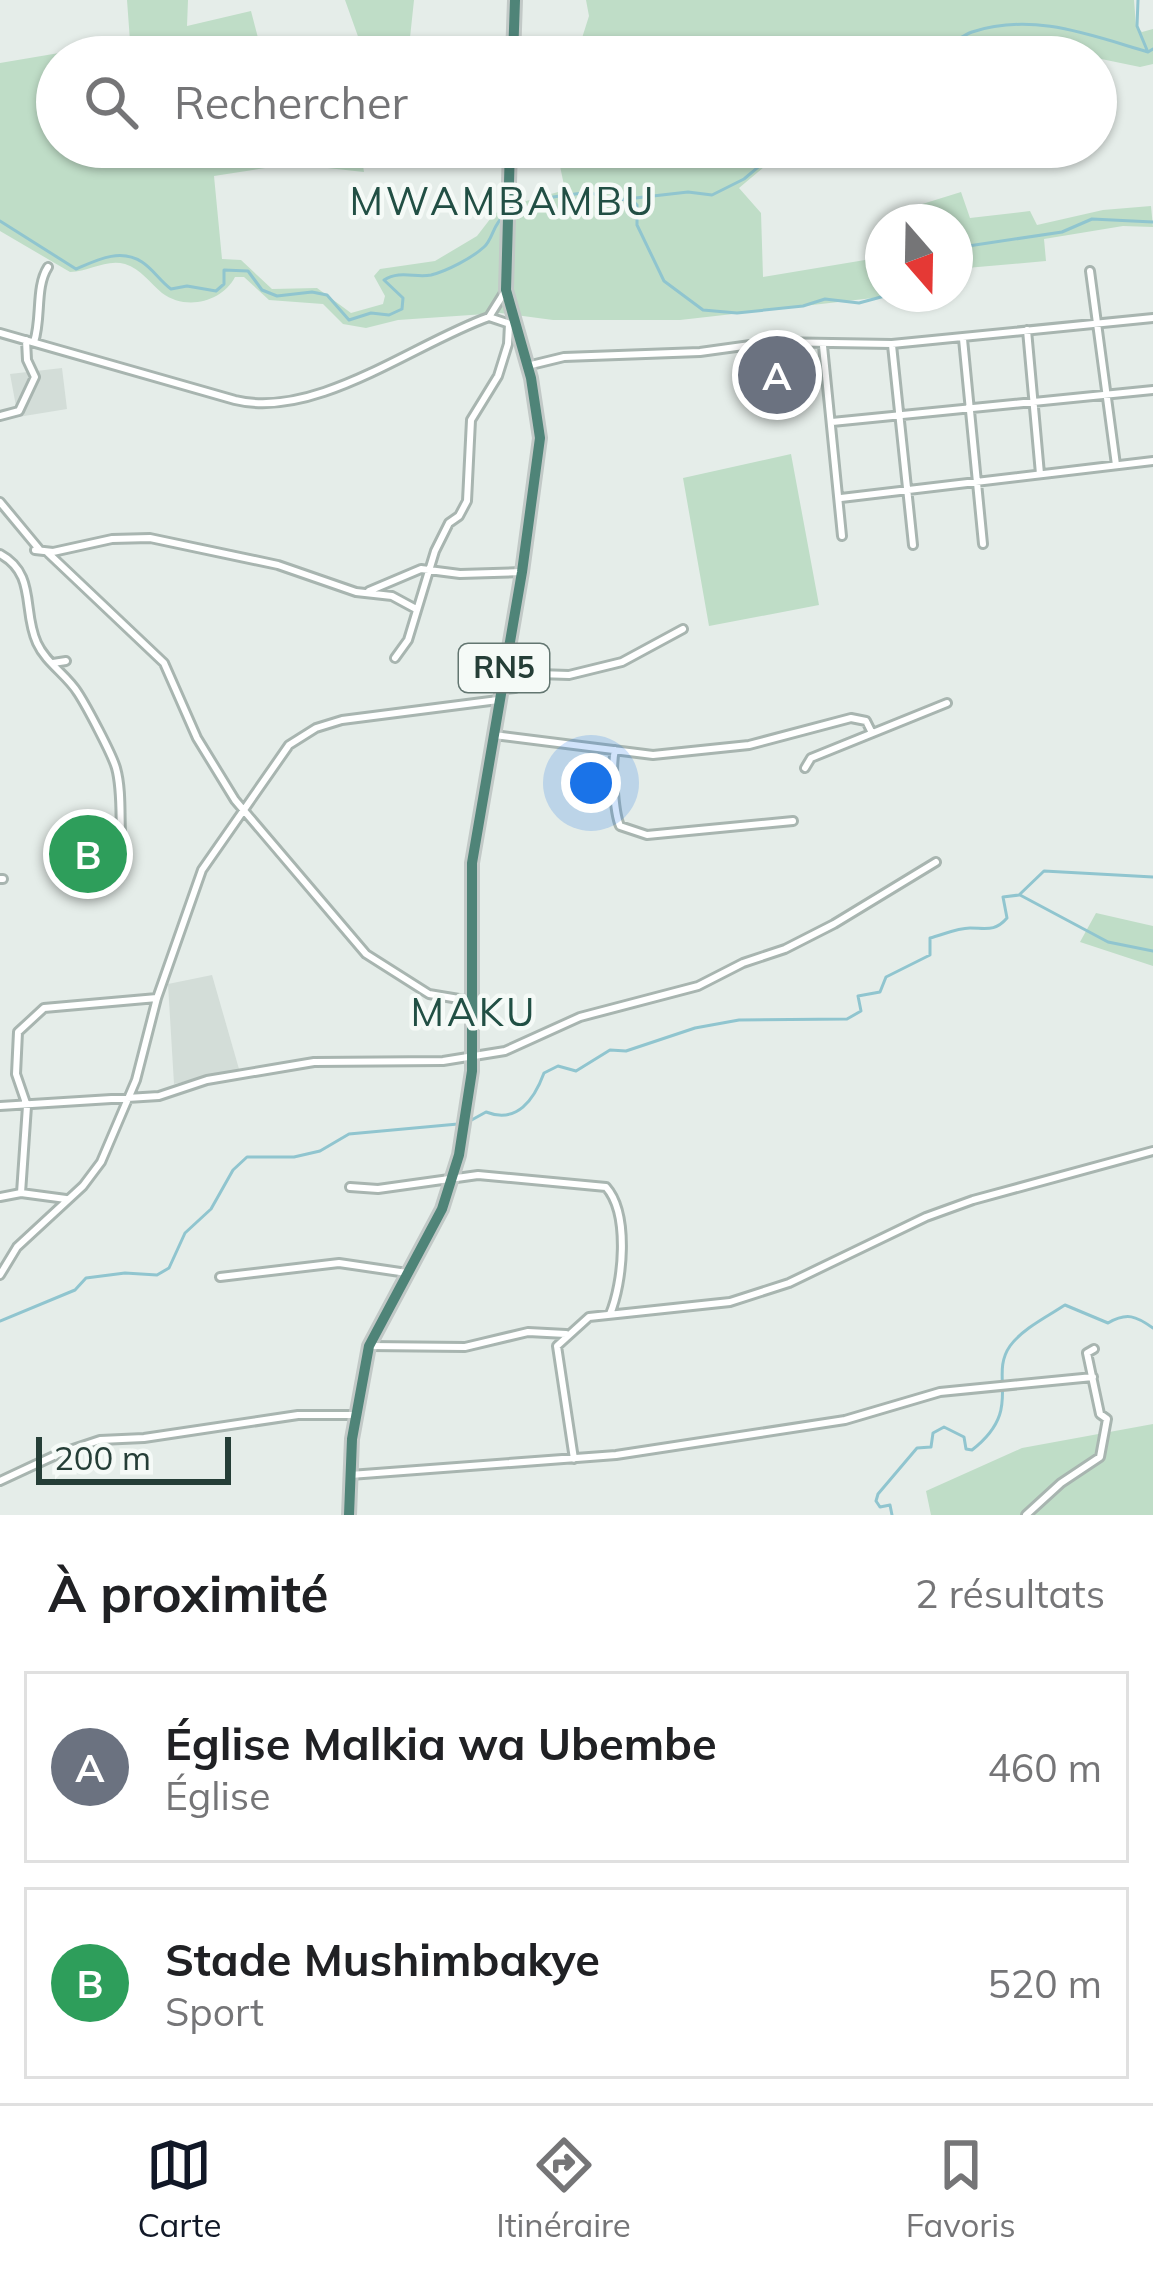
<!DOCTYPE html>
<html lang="fr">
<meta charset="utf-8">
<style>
body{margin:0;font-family:Mulish,sans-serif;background:#f2f2f2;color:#202124}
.compass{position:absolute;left:865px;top:204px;width:108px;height:108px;border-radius:50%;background:#fff;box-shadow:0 3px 9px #0004;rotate:160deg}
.scale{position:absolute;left:36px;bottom:30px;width:195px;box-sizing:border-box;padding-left:12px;border:6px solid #253e37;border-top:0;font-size:33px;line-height:42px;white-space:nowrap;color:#253e37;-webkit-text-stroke:9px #f5faf7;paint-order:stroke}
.you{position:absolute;left:591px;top:783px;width:42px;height:42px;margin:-30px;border:9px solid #fff;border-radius:50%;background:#1a73e8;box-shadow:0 0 0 18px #1a73e833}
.badge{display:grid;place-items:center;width:78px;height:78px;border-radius:50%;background:#111827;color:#fff;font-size:39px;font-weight:700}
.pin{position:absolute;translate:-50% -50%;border:6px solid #fff;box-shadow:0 3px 12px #0006}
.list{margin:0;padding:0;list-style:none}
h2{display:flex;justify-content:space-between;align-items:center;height:156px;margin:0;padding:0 48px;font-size:51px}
h2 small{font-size:39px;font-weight:400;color:#757577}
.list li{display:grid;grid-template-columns:78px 1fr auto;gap:36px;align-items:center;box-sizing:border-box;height:192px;margin:0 24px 24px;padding:0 24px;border:3px solid #e0e0e0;border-radius:0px}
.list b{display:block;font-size:45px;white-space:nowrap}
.list p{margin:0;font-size:39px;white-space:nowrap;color:#757577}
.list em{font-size:39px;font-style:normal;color:#757577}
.icon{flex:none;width:66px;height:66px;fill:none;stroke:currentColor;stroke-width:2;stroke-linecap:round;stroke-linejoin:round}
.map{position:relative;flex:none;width:1153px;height:1515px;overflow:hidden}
.search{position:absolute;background:#fff;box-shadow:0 3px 9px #0004;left:36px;right:36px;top:36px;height:132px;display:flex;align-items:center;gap:30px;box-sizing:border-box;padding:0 42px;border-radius:66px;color:#757577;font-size:45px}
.sheet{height:588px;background:#fff}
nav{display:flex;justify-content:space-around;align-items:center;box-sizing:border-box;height:168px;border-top:3px solid #e0e0e0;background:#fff;font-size:33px;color:#757577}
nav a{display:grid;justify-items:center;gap:6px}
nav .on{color:#111827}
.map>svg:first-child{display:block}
.built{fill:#d3ddd8}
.green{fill:#bfddc7}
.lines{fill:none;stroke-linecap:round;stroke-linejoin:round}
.stream{stroke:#90c5cf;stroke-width:3}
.minor-casing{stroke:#a8b5b0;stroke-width:12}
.trunk-casing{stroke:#c2c9c7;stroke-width:16}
.minor{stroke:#fff;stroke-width:6}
.trunk{stroke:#4f8478;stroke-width:10}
.labels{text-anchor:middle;stroke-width:9;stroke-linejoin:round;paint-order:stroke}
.shield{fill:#f5faf7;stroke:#637671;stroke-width:3}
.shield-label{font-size:30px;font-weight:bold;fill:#253e37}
.quarter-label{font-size:39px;letter-spacing:3px;fill:#214f44;stroke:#f5faf7}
</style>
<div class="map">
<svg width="1153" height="1515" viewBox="0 0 1153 1515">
<rect width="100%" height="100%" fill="#e5ede9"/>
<path class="built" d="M62,368L67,409L18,417L10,374Z
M212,975L239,1069L174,1084L168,984Z"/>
<path class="green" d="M127,0H188L187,26L251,11L263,57H57V147H360L364,172L291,164L214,176L222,259L241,260L272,289L317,288L351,313L383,304L385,296L374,276L380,269L435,261L477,236L494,214L512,205L565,190L556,147H788L739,188L761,213L763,277L883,257V294H908L680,320H553L500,313L398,320L366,328L343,324L323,304L269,300L244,277H235C222,302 186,311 162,293C150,283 141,269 125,264C105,259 89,272 70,272L0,231V63L130,41Z
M345,0H414L409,47L365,56Z
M586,0H1134L1136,26L1142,32L1153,29V64L1140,67L1077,54L576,57L589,16Z
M961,192L970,218L1030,211L1037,225L1103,210L1151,206L1153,227L1123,226L1044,239L1046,261L955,269V222H889L887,215Z
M791,454L819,605L709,626L683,478Z
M1096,913L1153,926V966L1080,942Z
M1153,1424V1515H931L926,1491L1022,1448Z"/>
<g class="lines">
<path class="stream" d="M1138,0L1137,26L1147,50
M932,57C944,49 959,37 972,32C1033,12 1090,35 1148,52L1153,49
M633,201L637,205V225L664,281L703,310L737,313L803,306L825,299L859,303L892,294
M513,214L528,212L553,197L590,192L609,201L688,192L712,195L744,179L782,147
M0,221L76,269C97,260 120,248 142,262C153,269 160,281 171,289L187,286L216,291L224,284V270L248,271L262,290L277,296L312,292L327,295L349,320L371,313L389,315L402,309L403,298L384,280C400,270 415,278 431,275C447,271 472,258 484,247C493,239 493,224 504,216
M955,248L1062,232L1092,219L1153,222
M1020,895L1108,942L1153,951
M468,1122L486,1112C517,1124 534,1100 544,1073L558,1066L576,1071L610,1050L626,1051L695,1028L739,1020L847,1019L861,1011L858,996L880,992L886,977L930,955V938C942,935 957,928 970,928C986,928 995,932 1007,918L1003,897L1019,895L1044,871L1153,877
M0,1321L75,1290L86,1278L125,1273L157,1275L169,1268L185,1233L211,1209L233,1170L247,1157H294L320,1151L349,1134L458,1124
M892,1515L890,1505L880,1507L876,1501L878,1494L917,1448L931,1447L933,1433L944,1427L964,1437L966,1449L972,1450C1025,1409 988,1377 1010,1346C1022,1329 1048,1316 1065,1305L1108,1323C1127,1312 1136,1316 1153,1328"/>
<defs>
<path id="minor" d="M1090,271L1116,465
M489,317L504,293
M1027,330L1040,474
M0,333L235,400C316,420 415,343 489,317L513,325
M963,339L983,544
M34,342C42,318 35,287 48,267
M892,345L913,545
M823,346L842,536
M527,366L564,357L700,352L772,342L892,344L1153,318
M0,416L19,411L35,377L27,360L26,340
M832,422L1153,390
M841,498L1153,461
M0,502L39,549
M35,550L53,552L112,539L150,538L278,565L356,592L392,596L416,609
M47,552L164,663L197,738L235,800L366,954L429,994L471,1001
M0,554C37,574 22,611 37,643C46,663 67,675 78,693C87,707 112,754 116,768C123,793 119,824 122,851
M369,591L421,569L460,574L522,572
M395,658L408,640L435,551L449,523L459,516L467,501L471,420L498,376L508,344L509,324
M53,663L66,661
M504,689L515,688L538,674L569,675L622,662L683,629
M494,735L653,755L749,745L851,718L866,721L872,733
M615,750C611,766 614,812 620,826L647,835L793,821
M805,768L811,758L947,703
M0,879H3
M0,1106L159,1096L207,1080L314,1062L443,1061L505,1051L580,1017L698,986L743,963L785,949L834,924L936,862
M350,1187L378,1189L478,1175L606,1187C630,1214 623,1283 610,1314
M21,1193L27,1106L16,1074L18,1032L44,1008L157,998
M0,1197L21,1193L66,1199
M0,1275L17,1247L83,1186L101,1162L136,1080L157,998L202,870L289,745L316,728L342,720L498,700
M220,1277L339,1263L407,1273
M369,1346L465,1347L528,1332L566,1334
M574,1459L557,1346L589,1317L730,1302L789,1283L926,1217L973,1200L1153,1151
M350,1475L616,1455L845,1420L940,1392L1093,1377
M0,1481L58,1454L100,1440L144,1438L298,1415H355
M1026,1515L1061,1483L1100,1457L1107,1419L1100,1414L1087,1353L1094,1349"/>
<path id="trunk" d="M513,57L515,0
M349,1515L352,1439L369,1346L442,1209L459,1155L472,1071V863L522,572L540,438L531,378L506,290L510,147"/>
</defs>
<use href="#minor" class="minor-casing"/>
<use href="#trunk" class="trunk-casing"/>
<use href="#minor" class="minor"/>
<use href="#trunk" class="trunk"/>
</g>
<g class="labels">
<rect class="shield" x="459" y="644" width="90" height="48" rx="9"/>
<g class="shield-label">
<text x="504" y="678">RN5</text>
</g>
<g class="quarter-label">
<text x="503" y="215">MWAMBAMBU</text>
<text x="474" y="1026">MAKU</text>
</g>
</g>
</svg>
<svg class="compass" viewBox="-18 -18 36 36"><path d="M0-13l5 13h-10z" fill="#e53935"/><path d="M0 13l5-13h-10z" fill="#757577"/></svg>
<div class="scale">200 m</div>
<div class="you"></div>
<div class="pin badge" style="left:777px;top:375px;background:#6b7280">A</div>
<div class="pin badge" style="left:88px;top:854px;background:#2e9e5b">B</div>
<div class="search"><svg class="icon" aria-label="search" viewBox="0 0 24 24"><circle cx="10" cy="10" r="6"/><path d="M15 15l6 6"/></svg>Rechercher</div>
</div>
<section class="sheet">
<h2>À proximité<small>2 résultats</small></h2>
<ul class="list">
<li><span class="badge" style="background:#6b7280">A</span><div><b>Église Malkia wa Ubembe</b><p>Église</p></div><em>460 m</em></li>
<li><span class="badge" style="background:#2e9e5b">B</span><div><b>Stade Mushimbakye</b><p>Sport</p></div><em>520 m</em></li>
</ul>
</section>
<nav>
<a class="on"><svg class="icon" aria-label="map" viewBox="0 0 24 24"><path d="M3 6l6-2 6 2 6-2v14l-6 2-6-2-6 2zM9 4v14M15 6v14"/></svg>Carte</a>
<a><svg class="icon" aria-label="directions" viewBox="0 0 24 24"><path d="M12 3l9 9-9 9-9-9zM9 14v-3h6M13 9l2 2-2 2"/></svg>Itinéraire</a>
<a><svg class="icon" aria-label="saved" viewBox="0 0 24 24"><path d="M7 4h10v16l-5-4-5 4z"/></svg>Favoris</a>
</nav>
